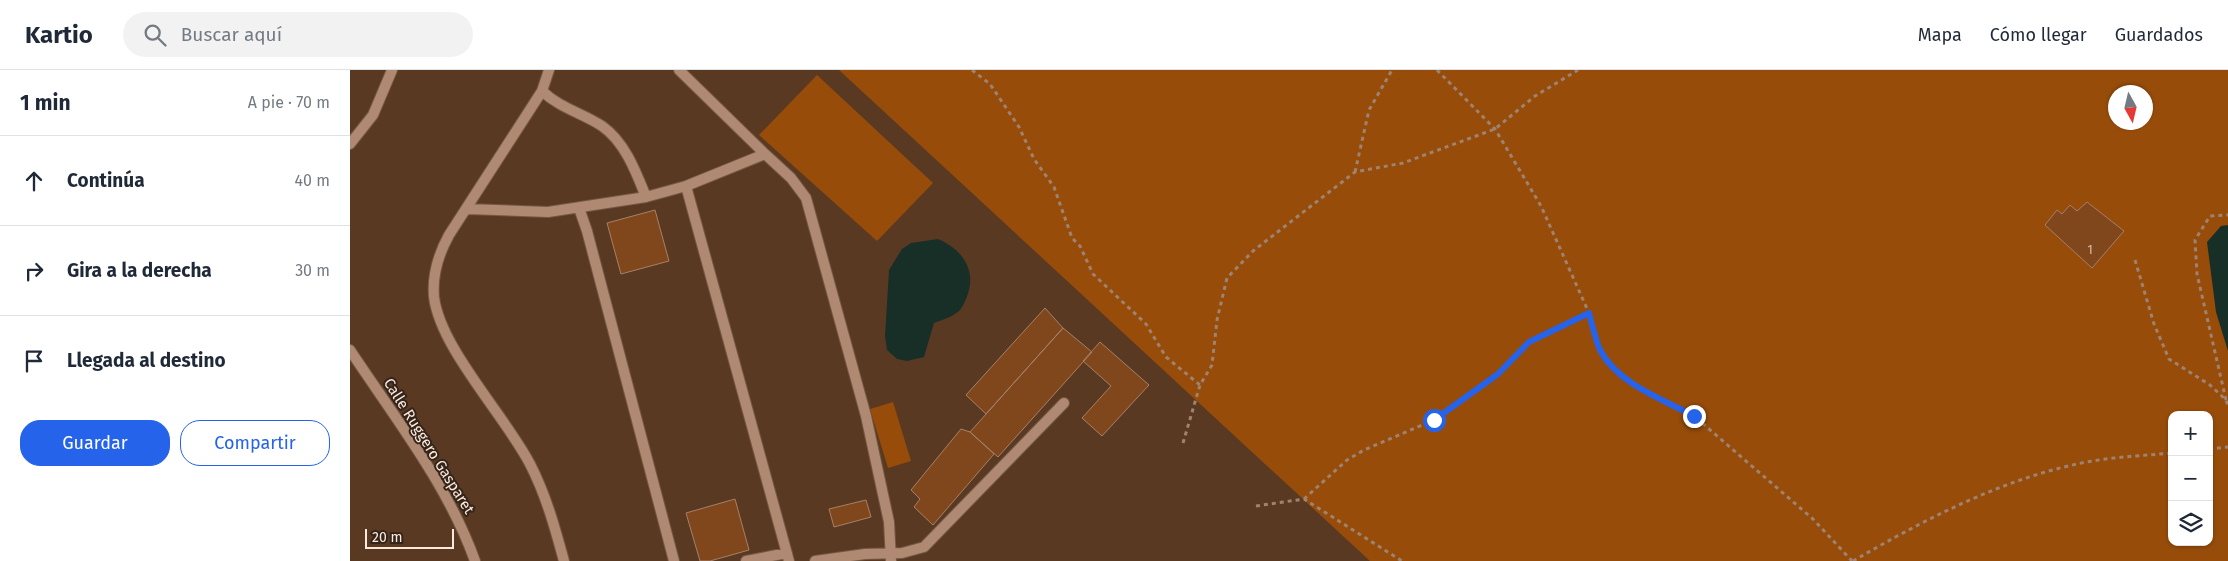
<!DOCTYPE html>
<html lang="es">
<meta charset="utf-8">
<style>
body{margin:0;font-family:"Fira Sans",sans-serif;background:#f2f2f3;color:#1f2937}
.controls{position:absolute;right:15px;bottom:15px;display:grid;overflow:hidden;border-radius:10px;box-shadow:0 1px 4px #0004}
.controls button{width:45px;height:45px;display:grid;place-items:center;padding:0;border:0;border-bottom:1px solid #e0e1e3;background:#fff;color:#1f2937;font:25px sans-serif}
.compass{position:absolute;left:1758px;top:15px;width:45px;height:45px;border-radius:50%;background:#fff;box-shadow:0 1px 4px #0004;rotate:172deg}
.scale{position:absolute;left:15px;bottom:12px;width:89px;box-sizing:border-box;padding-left:5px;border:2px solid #fee9dc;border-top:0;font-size:14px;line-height:18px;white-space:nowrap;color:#fee9dc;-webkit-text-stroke:4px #34251b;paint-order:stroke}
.stop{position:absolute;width:15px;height:15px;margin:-11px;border:4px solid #2563eb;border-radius:50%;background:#fff}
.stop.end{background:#2563eb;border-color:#fff;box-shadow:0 1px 5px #0008}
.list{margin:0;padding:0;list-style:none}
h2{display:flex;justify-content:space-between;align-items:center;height:65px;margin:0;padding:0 20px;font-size:21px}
h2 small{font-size:16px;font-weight:400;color:#747a83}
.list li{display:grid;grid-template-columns:32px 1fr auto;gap:15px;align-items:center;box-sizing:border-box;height:90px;padding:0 20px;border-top:1px solid #e0e1e3}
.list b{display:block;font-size:19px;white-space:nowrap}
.list em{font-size:16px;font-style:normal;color:#747a83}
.actions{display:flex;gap:10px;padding:15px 20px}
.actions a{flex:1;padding:11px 0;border:1px solid #2563eb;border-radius:20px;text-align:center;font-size:18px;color:#2563eb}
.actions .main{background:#2563eb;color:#fff}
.icon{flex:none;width:28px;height:28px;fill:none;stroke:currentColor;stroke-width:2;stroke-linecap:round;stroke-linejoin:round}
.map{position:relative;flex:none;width:1878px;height:491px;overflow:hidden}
header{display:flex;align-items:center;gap:30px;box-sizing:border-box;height:70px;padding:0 25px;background:#fff;border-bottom:1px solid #e0e1e3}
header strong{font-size:24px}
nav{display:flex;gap:28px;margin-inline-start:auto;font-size:18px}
.search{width:350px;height:45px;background:#f2f2f3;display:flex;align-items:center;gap:12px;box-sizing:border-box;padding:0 18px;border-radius:28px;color:#747a83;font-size:19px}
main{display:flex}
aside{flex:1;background:#fff}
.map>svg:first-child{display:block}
.green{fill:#974c0a;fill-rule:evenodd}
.water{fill:#182f28}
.building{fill:#80471d;stroke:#a68068}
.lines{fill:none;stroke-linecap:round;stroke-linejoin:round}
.lane-casing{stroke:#745844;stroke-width:12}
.street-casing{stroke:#745844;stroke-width:12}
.path{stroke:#9f8371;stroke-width:3;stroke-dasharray:4 4;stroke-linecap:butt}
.lane{stroke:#af8971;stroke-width:10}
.street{stroke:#af8971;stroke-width:10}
.route{stroke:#2563eb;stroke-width:6}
.labels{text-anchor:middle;stroke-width:4;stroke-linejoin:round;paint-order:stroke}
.number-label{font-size:12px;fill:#dec0ac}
.street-label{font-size:15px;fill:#fee9dc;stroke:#34251b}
</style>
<header>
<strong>Kartio</strong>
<div class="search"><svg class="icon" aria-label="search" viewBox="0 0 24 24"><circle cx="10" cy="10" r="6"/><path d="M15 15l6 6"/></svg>Buscar aquí</div>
<nav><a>Mapa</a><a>Cómo llegar</a><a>Guardados</a></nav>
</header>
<main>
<aside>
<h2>1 min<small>A pie · 70 m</small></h2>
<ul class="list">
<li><svg class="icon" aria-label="ahead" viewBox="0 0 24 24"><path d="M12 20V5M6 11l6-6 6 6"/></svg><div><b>Continúa</b></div><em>40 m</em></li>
<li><svg class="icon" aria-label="right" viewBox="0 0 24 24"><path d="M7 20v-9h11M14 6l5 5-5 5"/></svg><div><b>Gira a la derecha</b></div><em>30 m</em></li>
<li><svg class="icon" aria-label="arrive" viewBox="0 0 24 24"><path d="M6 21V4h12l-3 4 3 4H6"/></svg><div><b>Llegada al destino</b></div></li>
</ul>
<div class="actions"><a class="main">Guardar</a><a>Compartir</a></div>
</aside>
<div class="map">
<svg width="1878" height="491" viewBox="0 0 1878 491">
<rect width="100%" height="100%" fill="#5a3923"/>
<path class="green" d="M489,0H1878V491H1020ZM1766,22H1796V52H1766ZM1822,345H1859V472H1822Z
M467,5L583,113L527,171L409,65Z
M543,332L561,391L538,398L520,339Z"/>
<path class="water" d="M1878,155V281L1866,242L1857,172L1871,156Z
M588,169C609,178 625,196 619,220C617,227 614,236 609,241C602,247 592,250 584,253L574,287L557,291L547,289L537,280L535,266L539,200L552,179L561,173Z"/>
<path class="building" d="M1737,132L1774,161L1742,198L1695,155L1707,140L1712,144L1720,135L1727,141Z
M305,140L319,191L271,204L257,153Z
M695,238L713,258L636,344L616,325Z
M713,258L742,282L648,387L620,362Z
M750,272L799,315L752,366L732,348L761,316L733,291Z
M611,359L620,362L644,384L583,455L564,437L570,429L561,420Z
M385,429L399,480L360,491H350L336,443Z
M516,430L521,447L484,457L479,439Z"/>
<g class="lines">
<defs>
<path id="lane" d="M199,0L192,21C210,38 232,43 252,56C275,72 286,102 296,127
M329,0L415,84L336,116
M192,21L99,165C88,185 82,204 84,227C90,278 156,347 180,394C196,425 205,458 214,491
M0,74L23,45L42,0
M415,84L441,108L456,128L516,346L539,452L541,491
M229,138L237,161L324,491
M117,139L198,142L296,127L336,116L439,491
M396,491L437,483
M465,491L515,484L552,483L574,477L714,333"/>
<path id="street" d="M0,280C45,348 98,415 125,491"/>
</defs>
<use href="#lane" class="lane-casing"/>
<use href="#street" class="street-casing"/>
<path class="path" d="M622,0L640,14L669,57L684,89L704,117L722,168L730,176L743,204L796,254L816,287L850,315
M1087,0L1145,59L1191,136L1239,243L1250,279L1261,296L1280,312L1344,346L1463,449L1502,491
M1005,102L1019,40L1042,0
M1785,190L1804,254L1819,289L1860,315L1876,330L1878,336
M1876,330L1847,204L1845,170L1860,146L1878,145
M833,373L850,315L862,295L867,250L877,208L903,181L1005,102L1053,93L1145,59L1185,26L1228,0
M1859,379L1878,377
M954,429L997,390L1014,380L1084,350L1148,304L1179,272L1239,243
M906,436L954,429L1052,491
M1503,491C1572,451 1648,411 1727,394C1758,387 1790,386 1822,383"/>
<use href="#lane" class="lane"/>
<use href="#street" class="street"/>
</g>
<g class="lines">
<path class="route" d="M1084,350L1148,304L1179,272L1239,243C1242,255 1245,268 1250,280C1268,314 1312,329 1344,346"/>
</g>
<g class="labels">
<g class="number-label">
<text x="1740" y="184">1</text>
</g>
<g class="street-label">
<text transform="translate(79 376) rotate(58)" y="5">Calle Ruggero Gasparet</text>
</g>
</g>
</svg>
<div class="controls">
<button>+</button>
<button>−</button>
<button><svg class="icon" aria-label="layers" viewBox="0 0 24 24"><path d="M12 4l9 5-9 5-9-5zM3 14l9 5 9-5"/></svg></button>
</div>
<svg class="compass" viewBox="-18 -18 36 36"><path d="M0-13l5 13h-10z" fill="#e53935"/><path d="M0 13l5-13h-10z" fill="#747a83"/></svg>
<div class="scale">20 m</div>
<div class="stop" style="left:1084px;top:350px"></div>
<div class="stop end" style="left:1344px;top:346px"></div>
</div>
</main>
